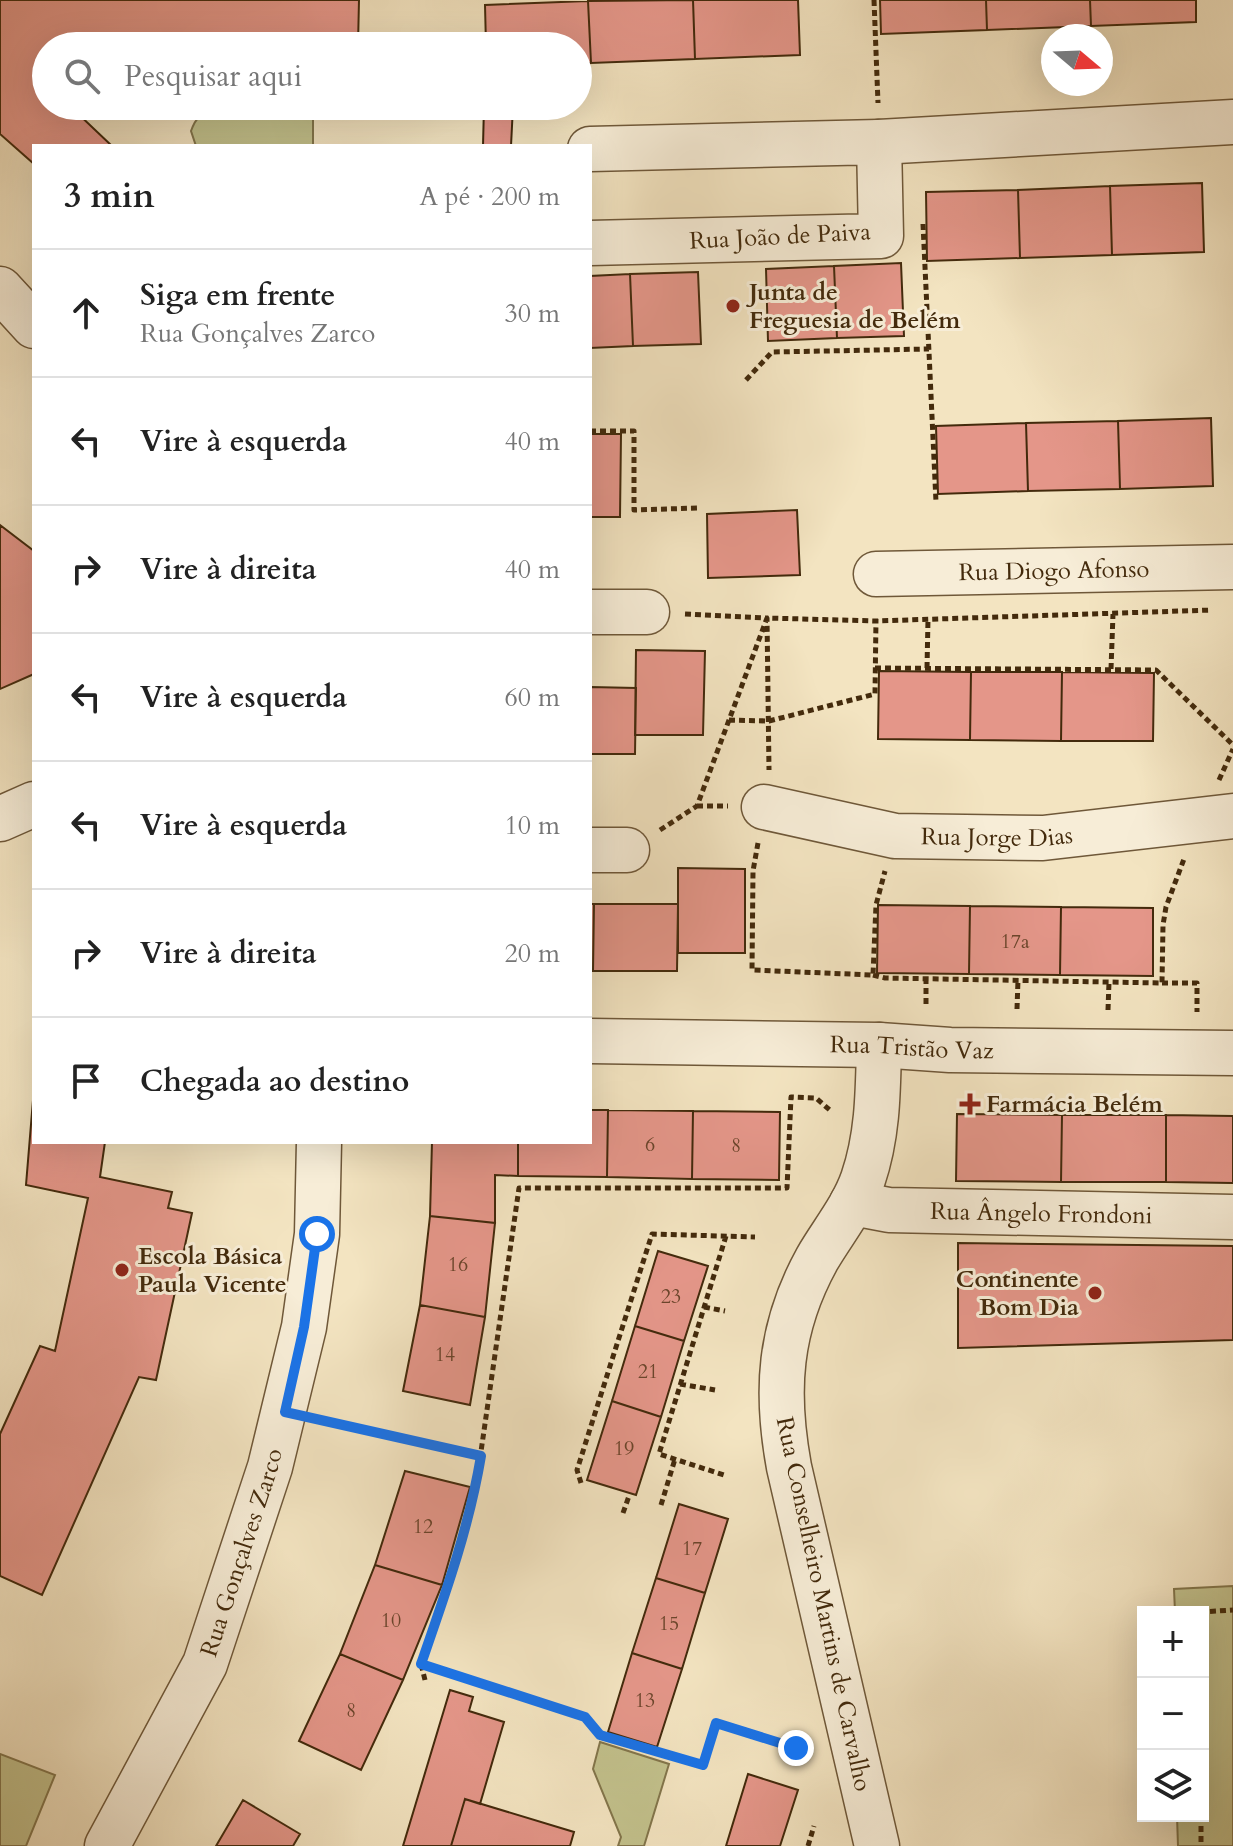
<!DOCTYPE html>
<html lang="pt">
<meta charset="utf-8">
<style>
body{margin:0;font-family:Cardo,serif;background:#f2f2f2;color:#222}
.controls{position:absolute;right:24px;bottom:24px;display:grid;overflow:hidden;border-radius:0px;box-shadow:0 8px 32px #0002}
.controls button{width:72px;height:72px;display:grid;place-items:center;padding:0;border:0;border-bottom:2px solid #e0e0e0;background:#fff;color:#222;font:40px sans-serif}
.compass{position:absolute;left:1041px;top:24px;width:72px;height:72px;border-radius:50%;background:#fff;box-shadow:0 8px 32px #0002;rotate:109deg}
.stop{position:absolute;width:24px;height:24px;margin:-18px;border:6px solid #1a73e8;border-radius:50%;background:#fff}
.stop.end{background:#1a73e8;border-color:#fff;box-shadow:0 2px 8px #0008}
.list{margin:0;padding:0;list-style:none}
h2{display:flex;justify-content:space-between;align-items:center;height:104px;margin:0;padding:0 32px;font-size:34px}
h2 small{font-size:26px;font-weight:400;color:#767676}
.list li{display:grid;grid-template-columns:52px 1fr auto;gap:24px;align-items:center;box-sizing:border-box;height:128px;padding:0 32px;border-top:2px solid #e0e0e0}
.list b{display:block;font-size:30px;white-space:nowrap}
.list p{margin:0;font-size:26px;white-space:nowrap;color:#767676}
.list em{font-size:26px;font-style:normal;color:#767676}
.icon{flex:none;width:44px;height:44px;fill:none;stroke:currentColor;stroke-width:2;stroke-linecap:round;stroke-linejoin:round}
.map{position:relative;flex:none;width:1233px;height:1846px;overflow:hidden}
.search{position:absolute;background:#fff;box-shadow:0 8px 32px #0002;left:32px;top:32px;width:560px;height:88px;display:flex;align-items:center;gap:20px;box-sizing:border-box;padding:0 28px;border-radius:44px;color:#767676;font-size:30px}
.panel{position:absolute;background:#fff;box-shadow:0 8px 32px #0002;left:32px;top:144px;width:560px;height:1000px;border-radius:0px}
.map>svg:first-child{display:block}
.green{fill:#c3c28d;stroke:#83764c;stroke-width:2}
.building{fill:#e49689;stroke:#432a0c;stroke-width:2}
.lines{fill:none;stroke-linecap:round;stroke-linejoin:round}
.minor-casing{stroke:#6f5839;stroke-width:47}
.path{stroke:#432a0c;stroke-width:5;stroke-dasharray:6 4;stroke-linecap:butt}
.minor{stroke:#f7edd7;stroke-width:44}
.route{stroke:#1a73e8;stroke-width:10}
.poi-dot{fill:#8f2418;stroke:#f7edd7;stroke-width:3}
.labels{text-anchor:middle;stroke-width:6;stroke-linejoin:round;paint-order:stroke}
.number-label{font-size:20px;fill:#6b452b}
.street-label{font-size:24px;fill:#432a0c;stroke:#f7edd7}
.poi-label{font-size:24px;font-weight:bold;fill:#432a0c;stroke:#f7edd7;text-anchor:start}
</style>
<div class="map">
<svg width="1233" height="1846" viewBox="0 0 1233 1846">
<rect width="100%" height="100%" fill="#f3e4c1"/>
<filter id="stains"><feTurbulence type="fractalNoise" baseFrequency=".0025" numOctaves="4"/><feColorMatrix values="0 0 0 0 .2 0 0 0 0 .09 0 0 0 0 .02 0 0 0 .5 -.17"/></filter>
<radialGradient id="worn" r=".72"><stop offset=".6" stop-color="#630" stop-opacity="0"/><stop offset="1" stop-color="#630" stop-opacity=".3"/></radialGradient>
<path class="green" d="M216,109L313,111V146H196L191,131C196,117 201,113 216,109Z
M1233,1586V1846H1178L1177,1816H1203V1612H1175L1174,1589Z
M600,1742L669,1764L644,1846H618L621,1837L593,1769Z
M0,1754L55,1775L26,1846H0Z"/>
<path class="building" d="M0,0H359L358,46L101,37V46H46V106H76L73,109L112,146H34V164L0,134Z
M693,0H798L800,55L695,59Z
M693,0L695,59L591,63L588,1Z
M880,0H986L987,30L881,34Z
M986,0H1090L1091,26L987,30Z
M1090,0H1196V22L1091,26Z
M588,1L591,63L578,64V46H486L485,5Z
M484,106H513L511,146H483Z
M1202,183L1204,252L1112,255L1110,186Z
M1110,186L1112,255L1020,258L1018,190Z
M1018,190L1020,258L927,261L926,192Z
M901,263L904,336L837,338L834,266Z
M834,266L837,338L768,341L766,269Z
M698,272L701,344L633,346L630,274Z
M630,274L633,346L590,348V276Z
M1211,418L1213,486L1120,489L1118,421Z
M1118,421L1120,489L1028,491L1026,423Z
M1026,423L1028,491L938,494L936,426Z
M590,434H621L620,517H590Z
M797,510L800,575L708,578L707,514Z
M0,525L34,551V674L0,689Z
M636,650L705,651L703,735H635Z
M879,671L971,672L970,740L878,739Z
M971,672H1062L1061,741L970,740Z
M1062,672L1154,673L1153,741H1061Z
M590,687L636,688L635,754H590Z
M678,868L745,869V953H678Z
M590,904H594L593,971H590Z
M594,904H678L677,971H593Z
M878,905L970,906L969,974L877,973Z
M970,906L1061,907L1060,975L969,974Z
M1061,907L1153,908V976L1060,975Z
M34,1088V1142H105L100,1177L172,1192L168,1208L192,1213L156,1380L139,1377L42,1595L0,1576V1434L40,1346L55,1351L88,1198L26,1185Z
M590,1110H608L607,1177L518,1176V1142H590Z
M608,1110L693,1111L692,1179L607,1177Z
M693,1111L780,1112L779,1180L692,1179Z
M957,1114L1062,1115L1061,1182L956,1181Z
M1062,1115H1166V1182H1061Z
M1166,1115L1233,1116V1183L1166,1182Z
M432,1142H518V1176L495,1175V1223L430,1216Z
M430,1216L495,1223L485,1317L420,1305Z
M958,1243L1233,1246V1340L958,1348Z
M658,1251L708,1266L684,1341L635,1326Z
M420,1305L485,1317L470,1405L403,1391Z
M635,1326L684,1341L661,1417L612,1401Z
M612,1401L661,1417L636,1495L587,1480Z
M405,1471L470,1487L442,1585L375,1565Z
M679,1504L728,1519L705,1593L656,1578Z
M375,1565L442,1585L403,1680L340,1654Z
M656,1578L705,1593L682,1669L632,1653Z
M632,1653L682,1669L657,1747L608,1732Z
M340,1654L403,1680L361,1770L299,1741Z
M450,1690L473,1697L469,1711L504,1722L480,1804L465,1799L451,1846H403Z
M748,1774L798,1790L780,1846H726Z
M465,1799L574,1832L570,1846H451Z
M243,1800L300,1834L293,1846H216Z"/>
<g class="lines">
<defs>
<g id="minor">
<path d="M879,142L1233,122"/>
<path d="M590,149L879,142L881,236L590,243"/>
<path d="M0,289L34,326"/>
<path id="s1" d="M876,574L1233,567"/>
<path d="M590,612H647"/>
<path id="s2" d="M764,807L895,836L1043,838L1233,816"/>
<path d="M0,819L34,804"/>
<path d="M590,850H627"/>
<path id="s3" d="M590,1041L879,1045L950,1050L1233,1053"/>
<path id="s4" d="M852,1203L889,1210L1233,1217"/>
<path id="s5" d="M107,1846L205,1664L270,1467L304,1327L317,1234L319,1142"/>
<path d="M877,1846L789,1467C775,1391 779,1328 817,1259C832,1233 853,1208 863,1179C878,1135 878,1091 879,1045"/>
</g>
</defs>
<use href="#minor" class="minor-casing"/>
<path class="path" d="M874,0L878,103
M160,106L167,110
M923,224L936,502
M746,380L772,352L929,349
M590,431H634V510L699,508
M685,614L767,618L769,770
M875,668L1156,670L1233,745
M927,668L928,619
M1111,669L1113,614
M729,720L769,721L875,694L876,619
M1219,780L1233,749
M697,806H728
M660,830L697,806L767,618L876,621L1212,610
M758,843L753,871L752,970L873,975L876,905L885,871
M873,975L885,978L1162,983L1163,925L1166,907L1184,859
M926,978V1008
M1162,983H1197V1012
M1017,1009L1018,980
M1108,1010L1109,982
M726,1236L659,1454L727,1476
M704,1307L725,1311
M680,1384L715,1390
M319,1420L481,1456
M581,1483L577,1470L652,1234L755,1237
M661,1505L675,1459
M623,1513L629,1496
M1200,1612L1233,1610
M421,1664L585,1717L600,1735L703,1765L716,1723L796,1748
M425,1680L421,1664L447,1589L474,1500L519,1188H787L791,1097L816,1098L832,1112
M1201,1816V1846
M808,1846L814,1826"/>
<use href="#minor" class="minor"/>
</g>
<g class="lines">
<path class="route" d="M317,1234L304,1327L285,1412L481,1456C469,1528 445,1595 421,1664L585,1717L600,1735L703,1765L716,1723L796,1748"/>
</g>
<g class="poi-dot">
<circle cx="733" cy="306" r="8"/>
<path d="M966 1092h8v8h8v8h-8v8h-8v-8h-8v-8h8z"/>
<circle cx="122" cy="1270" r="8"/>
<circle cx="1095" cy="1293" r="8"/>
</g>
<g class="labels">
<g class="number-label">
<text x="1015" y="948">17a</text>
<text x="650" y="1151">6</text>
<text x="736" y="1152">8</text>
<text x="458" y="1271">16</text>
<text x="671" y="1303">23</text>
<text x="445" y="1361">14</text>
<text x="648" y="1378">21</text>
<text x="624" y="1455">19</text>
<text x="423" y="1533">12</text>
<text x="692" y="1555">17</text>
<text x="391" y="1627">10</text>
<text x="669" y="1630">15</text>
<text x="645" y="1707">13</text>
<text x="351" y="1717">8</text>
</g>
<g class="street-label">
<text transform="translate(780 236) rotate(-3)" y="8">Rua João de Paiva</text>
<text dy="8" stroke="none"><textPath href="#s1" startOffset="178">Rua Diogo Afonso</textPath></text>
<text dy="8" stroke="none"><textPath href="#s2" startOffset="236">Rua Jorge Dias</textPath></text>
<text dy="8" stroke="none"><textPath href="#s3" startOffset="322">Rua Tristão Vaz</textPath></text>
<text dy="8" stroke="none"><textPath href="#s4" startOffset="190">Rua Ângelo Frondoni</textPath></text>
<text dy="8" stroke="none"><textPath href="#s5" startOffset="324">Rua Gonçalves Zarco</textPath></text>
<text transform="translate(824 1604) rotate(78)" y="8">Rua Conselheiro Martins de Carvalho</text>
</g>
<g class="poi-label">
<text x="749" y="300">Junta de<tspan x="749" dy="28">Freguesia de Belém</tspan></text>
<text x="986" y="1112">Farmácia Belém</text>
<text x="138" y="1264">Escola Básica<tspan x="138" dy="28">Paula Vicente</tspan></text>
<text x="1079" y="1287" text-anchor="end">Continente<tspan x="1079" dy="28">Bom Dia</tspan></text>
</g>
</g>
<rect width="100%" height="100%" filter="url(#stains)"/>
<rect width="100%" height="100%" fill="url(#worn)"/>
</svg>
<div class="controls">
<button>+</button>
<button>−</button>
<button><svg class="icon" aria-label="layers" viewBox="0 0 24 24"><path d="M12 4l9 5-9 5-9-5zM3 14l9 5 9-5"/></svg></button>
</div>
<svg class="compass" viewBox="-18 -18 36 36"><path d="M0-13l5 13h-10z" fill="#e53935"/><path d="M0 13l5-13h-10z" fill="#767676"/></svg>
<div class="stop" style="left:317px;top:1234px"></div>
<div class="stop end" style="left:796px;top:1748px"></div>
<div class="search"><svg class="icon" aria-label="search" viewBox="0 0 24 24"><circle cx="10" cy="10" r="6"/><path d="M15 15l6 6"/></svg>Pesquisar aqui</div>
<section class="panel">
<h2>3 min<small>A pé · 200 m</small></h2>
<ul class="list">
<li><svg class="icon" aria-label="ahead" viewBox="0 0 24 24"><path d="M12 20V5M6 11l6-6 6 6"/></svg><div><b>Siga em frente</b><p>Rua Gonçalves Zarco</p></div><em>30 m</em></li>
<li><svg class="icon" aria-label="left" viewBox="0 0 24 24"><path d="M17 20v-9H6M10 6l-5 5 5 5"/></svg><div><b>Vire à esquerda</b></div><em>40 m</em></li>
<li><svg class="icon" aria-label="right" viewBox="0 0 24 24"><path d="M7 20v-9h11M14 6l5 5-5 5"/></svg><div><b>Vire à direita</b></div><em>40 m</em></li>
<li><svg class="icon" aria-label="left" viewBox="0 0 24 24"><path d="M17 20v-9H6M10 6l-5 5 5 5"/></svg><div><b>Vire à esquerda</b></div><em>60 m</em></li>
<li><svg class="icon" aria-label="left" viewBox="0 0 24 24"><path d="M17 20v-9H6M10 6l-5 5 5 5"/></svg><div><b>Vire à esquerda</b></div><em>10 m</em></li>
<li><svg class="icon" aria-label="right" viewBox="0 0 24 24"><path d="M7 20v-9h11M14 6l5 5-5 5"/></svg><div><b>Vire à direita</b></div><em>20 m</em></li>
<li><svg class="icon" aria-label="arrive" viewBox="0 0 24 24"><path d="M6 21V4h12l-3 4 3 4H6"/></svg><div><b>Chegada ao destino</b></div></li>
</ul>
</section>
</div>
